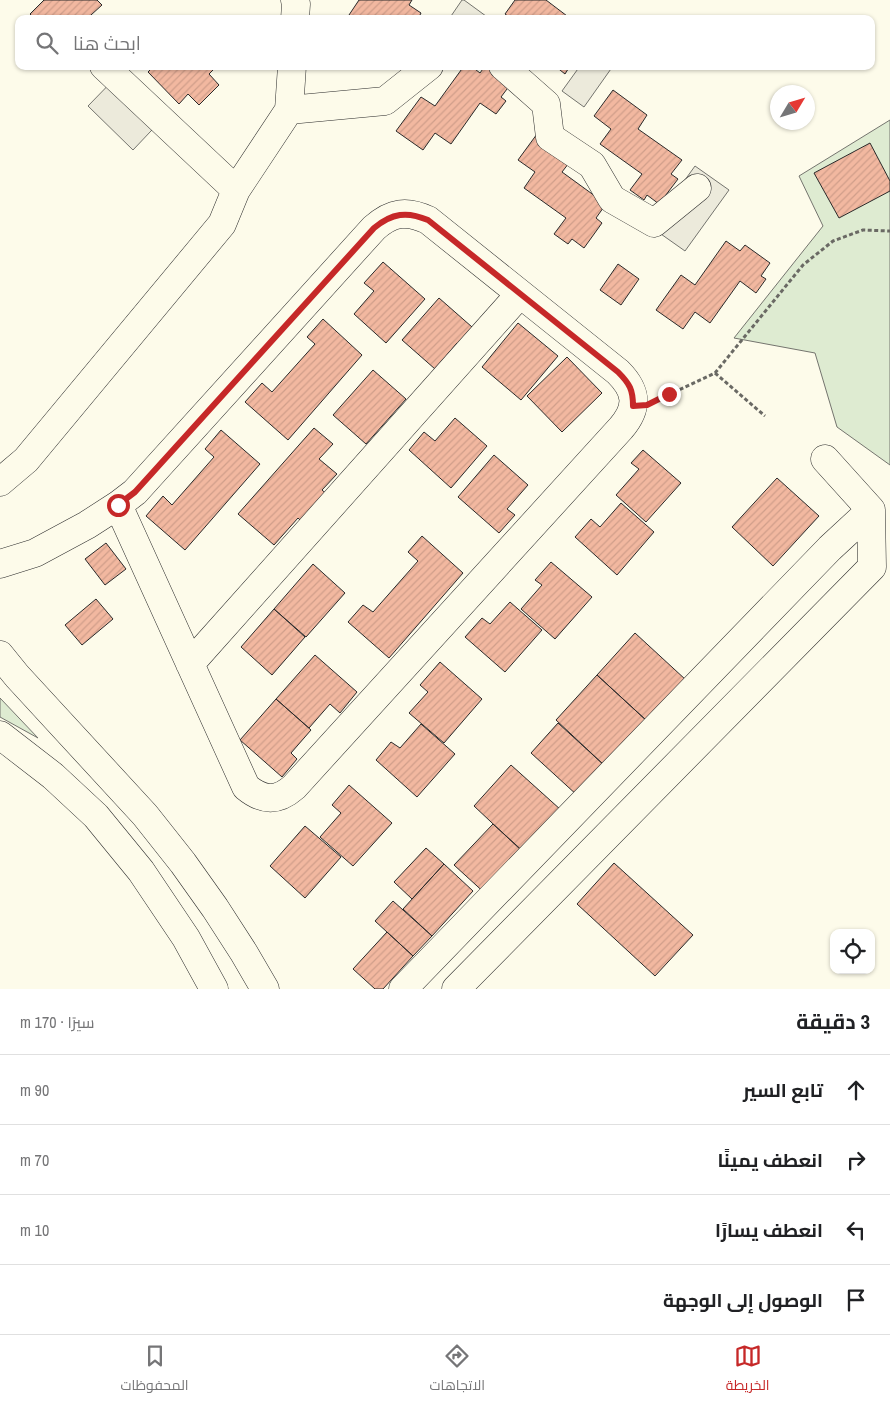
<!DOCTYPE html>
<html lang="ar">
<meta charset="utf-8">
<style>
body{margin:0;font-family:"Archivo Narrow",Cairo,sans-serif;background:#f2f2f2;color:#202124;direction:rtl}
.controls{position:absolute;right:15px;bottom:15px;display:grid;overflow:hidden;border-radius:10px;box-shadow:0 1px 4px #0004}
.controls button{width:45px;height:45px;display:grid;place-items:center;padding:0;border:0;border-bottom:1px solid #e0e0e0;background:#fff;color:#202124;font:25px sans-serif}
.compass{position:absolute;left:770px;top:85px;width:45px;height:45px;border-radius:50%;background:#fff;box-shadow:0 1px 4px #0004;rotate:52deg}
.stop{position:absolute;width:15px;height:15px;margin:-11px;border:4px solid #c62828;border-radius:50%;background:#fff}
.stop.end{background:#c62828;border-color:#fff;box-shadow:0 1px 5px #0008}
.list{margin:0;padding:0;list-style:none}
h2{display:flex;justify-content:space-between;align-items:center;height:65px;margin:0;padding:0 20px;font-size:21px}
h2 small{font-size:16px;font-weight:400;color:#757577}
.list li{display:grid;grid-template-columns:32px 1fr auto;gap:15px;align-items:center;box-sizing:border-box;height:70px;padding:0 20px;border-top:1px solid #e0e0e0}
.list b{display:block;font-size:19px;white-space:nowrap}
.list em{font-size:16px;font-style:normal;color:#757577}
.icon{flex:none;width:28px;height:28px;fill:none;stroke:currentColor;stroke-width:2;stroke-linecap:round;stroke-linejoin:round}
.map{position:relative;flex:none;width:890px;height:989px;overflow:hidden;direction:ltr}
.search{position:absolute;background:#fff;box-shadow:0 1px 4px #0004;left:15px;right:15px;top:15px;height:55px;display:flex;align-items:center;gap:12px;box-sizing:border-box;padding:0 18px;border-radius:10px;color:#757577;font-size:19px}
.sheet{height:345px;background:#fff}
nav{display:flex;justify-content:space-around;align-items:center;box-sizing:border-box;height:70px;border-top:1px solid #e0e0e0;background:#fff;font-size:14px;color:#757577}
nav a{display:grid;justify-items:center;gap:2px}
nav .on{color:#c62828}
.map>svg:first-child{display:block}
.grass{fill:#deebd1;stroke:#74746e}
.parking{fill:#eceadb;stroke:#74746e}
.building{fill:url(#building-hatch);stroke:#2b2b2b}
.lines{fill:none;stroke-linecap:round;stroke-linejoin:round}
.minor-casing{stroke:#2b2b2b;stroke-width:29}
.highway-casing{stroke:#2b2b2b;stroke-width:29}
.path{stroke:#6a6964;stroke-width:3;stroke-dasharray:4 2.5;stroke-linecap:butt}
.minor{stroke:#fdfbea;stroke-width:28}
.highway{stroke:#fdfbea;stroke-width:28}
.route{stroke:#c62828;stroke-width:6}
</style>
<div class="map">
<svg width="890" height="989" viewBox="0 0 890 989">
<defs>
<pattern id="building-hatch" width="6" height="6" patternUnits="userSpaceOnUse" patternTransform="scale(1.25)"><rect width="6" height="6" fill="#f2b8a0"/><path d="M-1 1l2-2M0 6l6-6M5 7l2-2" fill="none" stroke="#d09e8a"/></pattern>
</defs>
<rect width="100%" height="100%" fill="#fdfbea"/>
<path class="grass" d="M890,120V465L837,427L815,353L734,338L823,226L799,176Z
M0,698L38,738L0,717Z"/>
<path class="parking" d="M462,0H464L490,19H449Z
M580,66H613L584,107L562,91Z
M123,70L168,113L133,150L88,106Z
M695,166L729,190L685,251L651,227Z"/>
<path class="building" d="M44,0H97L102,5L91,15L94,19H35L30,14Z
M359,0H412L409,5L421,13L418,19H354L349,15Z
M515,0H546L571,19H512L505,14Z
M154,66H217L209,74L219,85L199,105L188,94L179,104L148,72Z
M464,66H471L480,73L485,66L510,85L501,97L506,101L496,114L480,103L451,144L435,133L423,150L396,131L421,97L435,106Z
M555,66H570L565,74Z
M613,90L647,115L638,129L682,160L671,174L678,179L659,204L647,195L644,200L630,190L642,174L600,144L611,129L594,116Z
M537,134L572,159L562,172L606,204L596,218L602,223L584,248L572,239L568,244L554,234L566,218L524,188L535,172L518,160Z
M870,143L890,181V191L839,218L814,173Z
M726,241L740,251L745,245L770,263L761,276L766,279L756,293L740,281L710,323L695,312L683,329L656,310L681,275L695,285Z
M383,262L425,299L386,343L354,314L374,291L364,283Z
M618,264L639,279L621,305L600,290Z
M439,298L480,334L465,351L457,343L435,369L402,340Z
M323,319L362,355L288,440L245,402L262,383L272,392L315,344L307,337Z
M518,323L558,356L521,400L482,367Z
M567,357L602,393L562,432L527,396Z
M373,370L406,399L366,444L333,415Z
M455,418L487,446L451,488L409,450L424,432L435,441Z
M314,428L333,444L319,459L337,474L322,490L331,498L306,526L298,518L274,545L238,514Z
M221,430L260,464L185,550L146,516L163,496L172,505L214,457L205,449Z
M643,450L681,483L646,522L616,495L639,469L631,463Z
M494,455L528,485L507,509L515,515L499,533L458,497Z
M777,478L819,516L773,566L732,527Z
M621,503L654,532L617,575L575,537L591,519L600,527Z
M422,536L463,573L389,658L348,622L363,605L373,612L418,561L408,552Z
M106,543L126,569L105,585L85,559Z
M551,562L592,597L555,639L521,609L542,585L535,580Z
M313,564L345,593L306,637L274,609Z
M96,599L113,619L82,645L65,625Z
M510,602L542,630L505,672L465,637L482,618L490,624Z
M274,609L305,637L272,675L241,647Z
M635,633L686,680L648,722L597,675Z
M315,655L357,692L340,713L330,704L309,728L276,699Z
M440,662L482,699L444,743L409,713L428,692L420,685Z
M597,675L647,721L605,766L556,720Z
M276,699L311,730L291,753L297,759L282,777L240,740Z
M558,723L605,766L578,796L531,753Z
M421,724L455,754L417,797L376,760L391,742L400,748Z
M511,765L561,810L523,852L474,806Z
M349,785L392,823L353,866L320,837L341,813L332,805Z
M493,824L526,854L488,896L454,865Z
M305,826L341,857L305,898L270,866Z
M426,848L444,864L412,899L394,882Z
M614,863L693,935L655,976L577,904Z
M444,864L473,891L432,936L403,909Z
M393,901L432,936L413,956L375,921Z
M387,932L413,956L383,989H375L353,969Z"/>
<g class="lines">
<defs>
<path id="minor" d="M295,0L296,4L295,19
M104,66L236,190
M503,66L546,104L550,137L592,165L612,199L654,223L697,188
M289,110L385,101L429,66
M825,459L871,510
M0,482L26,460L222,224L236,190L289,110L292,66
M0,564L35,553L87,525L118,505L135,492L374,228C392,212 407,210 428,220L618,372C637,391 639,407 621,428L294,787C277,802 263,801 246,787L118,505
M190,664L520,294
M403,989L830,548L871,510L872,567L456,989"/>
<path id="highway" d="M0,655L17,676L145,815L183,863L215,908L244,953L265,989
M0,735L53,776L96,816L141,871L186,938L214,989"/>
</defs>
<use href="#minor" class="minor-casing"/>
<use href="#highway" class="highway-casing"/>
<path class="path" d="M715,373L765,416
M662,398L715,373L803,265L833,241L863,230L890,231"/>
<use href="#minor" class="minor"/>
<use href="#highway" class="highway"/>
</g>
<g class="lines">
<path class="route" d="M118,505L135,492L374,228C392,213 407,211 428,220L618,372C630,384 633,390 633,406L647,405L669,394"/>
</g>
</svg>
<div class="controls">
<button><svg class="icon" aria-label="locate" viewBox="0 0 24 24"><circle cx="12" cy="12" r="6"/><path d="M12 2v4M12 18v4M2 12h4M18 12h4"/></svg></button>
</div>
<svg class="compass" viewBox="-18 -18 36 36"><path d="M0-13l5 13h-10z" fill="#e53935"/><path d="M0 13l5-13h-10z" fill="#757577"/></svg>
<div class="stop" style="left:118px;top:505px"></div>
<div class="stop end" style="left:669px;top:394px"></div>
<div class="search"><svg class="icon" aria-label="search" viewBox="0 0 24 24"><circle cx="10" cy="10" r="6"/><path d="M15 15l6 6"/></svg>ابحث هنا</div>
</div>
<section class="sheet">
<h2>3 دقيقة<small>سيرًا · 170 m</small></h2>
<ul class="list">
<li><svg class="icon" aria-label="ahead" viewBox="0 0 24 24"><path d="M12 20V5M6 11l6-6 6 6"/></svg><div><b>تابع السير</b></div><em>90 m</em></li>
<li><svg class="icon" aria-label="right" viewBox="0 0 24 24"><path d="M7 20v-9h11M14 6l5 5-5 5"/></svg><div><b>انعطف يمينًا</b></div><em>70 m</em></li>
<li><svg class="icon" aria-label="left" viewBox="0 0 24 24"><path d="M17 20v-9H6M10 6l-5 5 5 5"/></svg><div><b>انعطف يسارًا</b></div><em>10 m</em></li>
<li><svg class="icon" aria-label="arrive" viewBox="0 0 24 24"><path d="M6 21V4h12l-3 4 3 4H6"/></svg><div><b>الوصول إلى الوجهة</b></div></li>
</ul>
</section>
<nav>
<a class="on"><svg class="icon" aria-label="map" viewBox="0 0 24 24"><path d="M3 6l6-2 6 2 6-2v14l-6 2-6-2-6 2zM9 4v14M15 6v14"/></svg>الخريطة</a>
<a><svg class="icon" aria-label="directions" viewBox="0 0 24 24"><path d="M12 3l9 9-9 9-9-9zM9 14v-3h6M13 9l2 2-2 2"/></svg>الاتجاهات</a>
<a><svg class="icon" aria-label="saved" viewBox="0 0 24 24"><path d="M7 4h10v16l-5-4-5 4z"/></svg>المحفوظات</a>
</nav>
